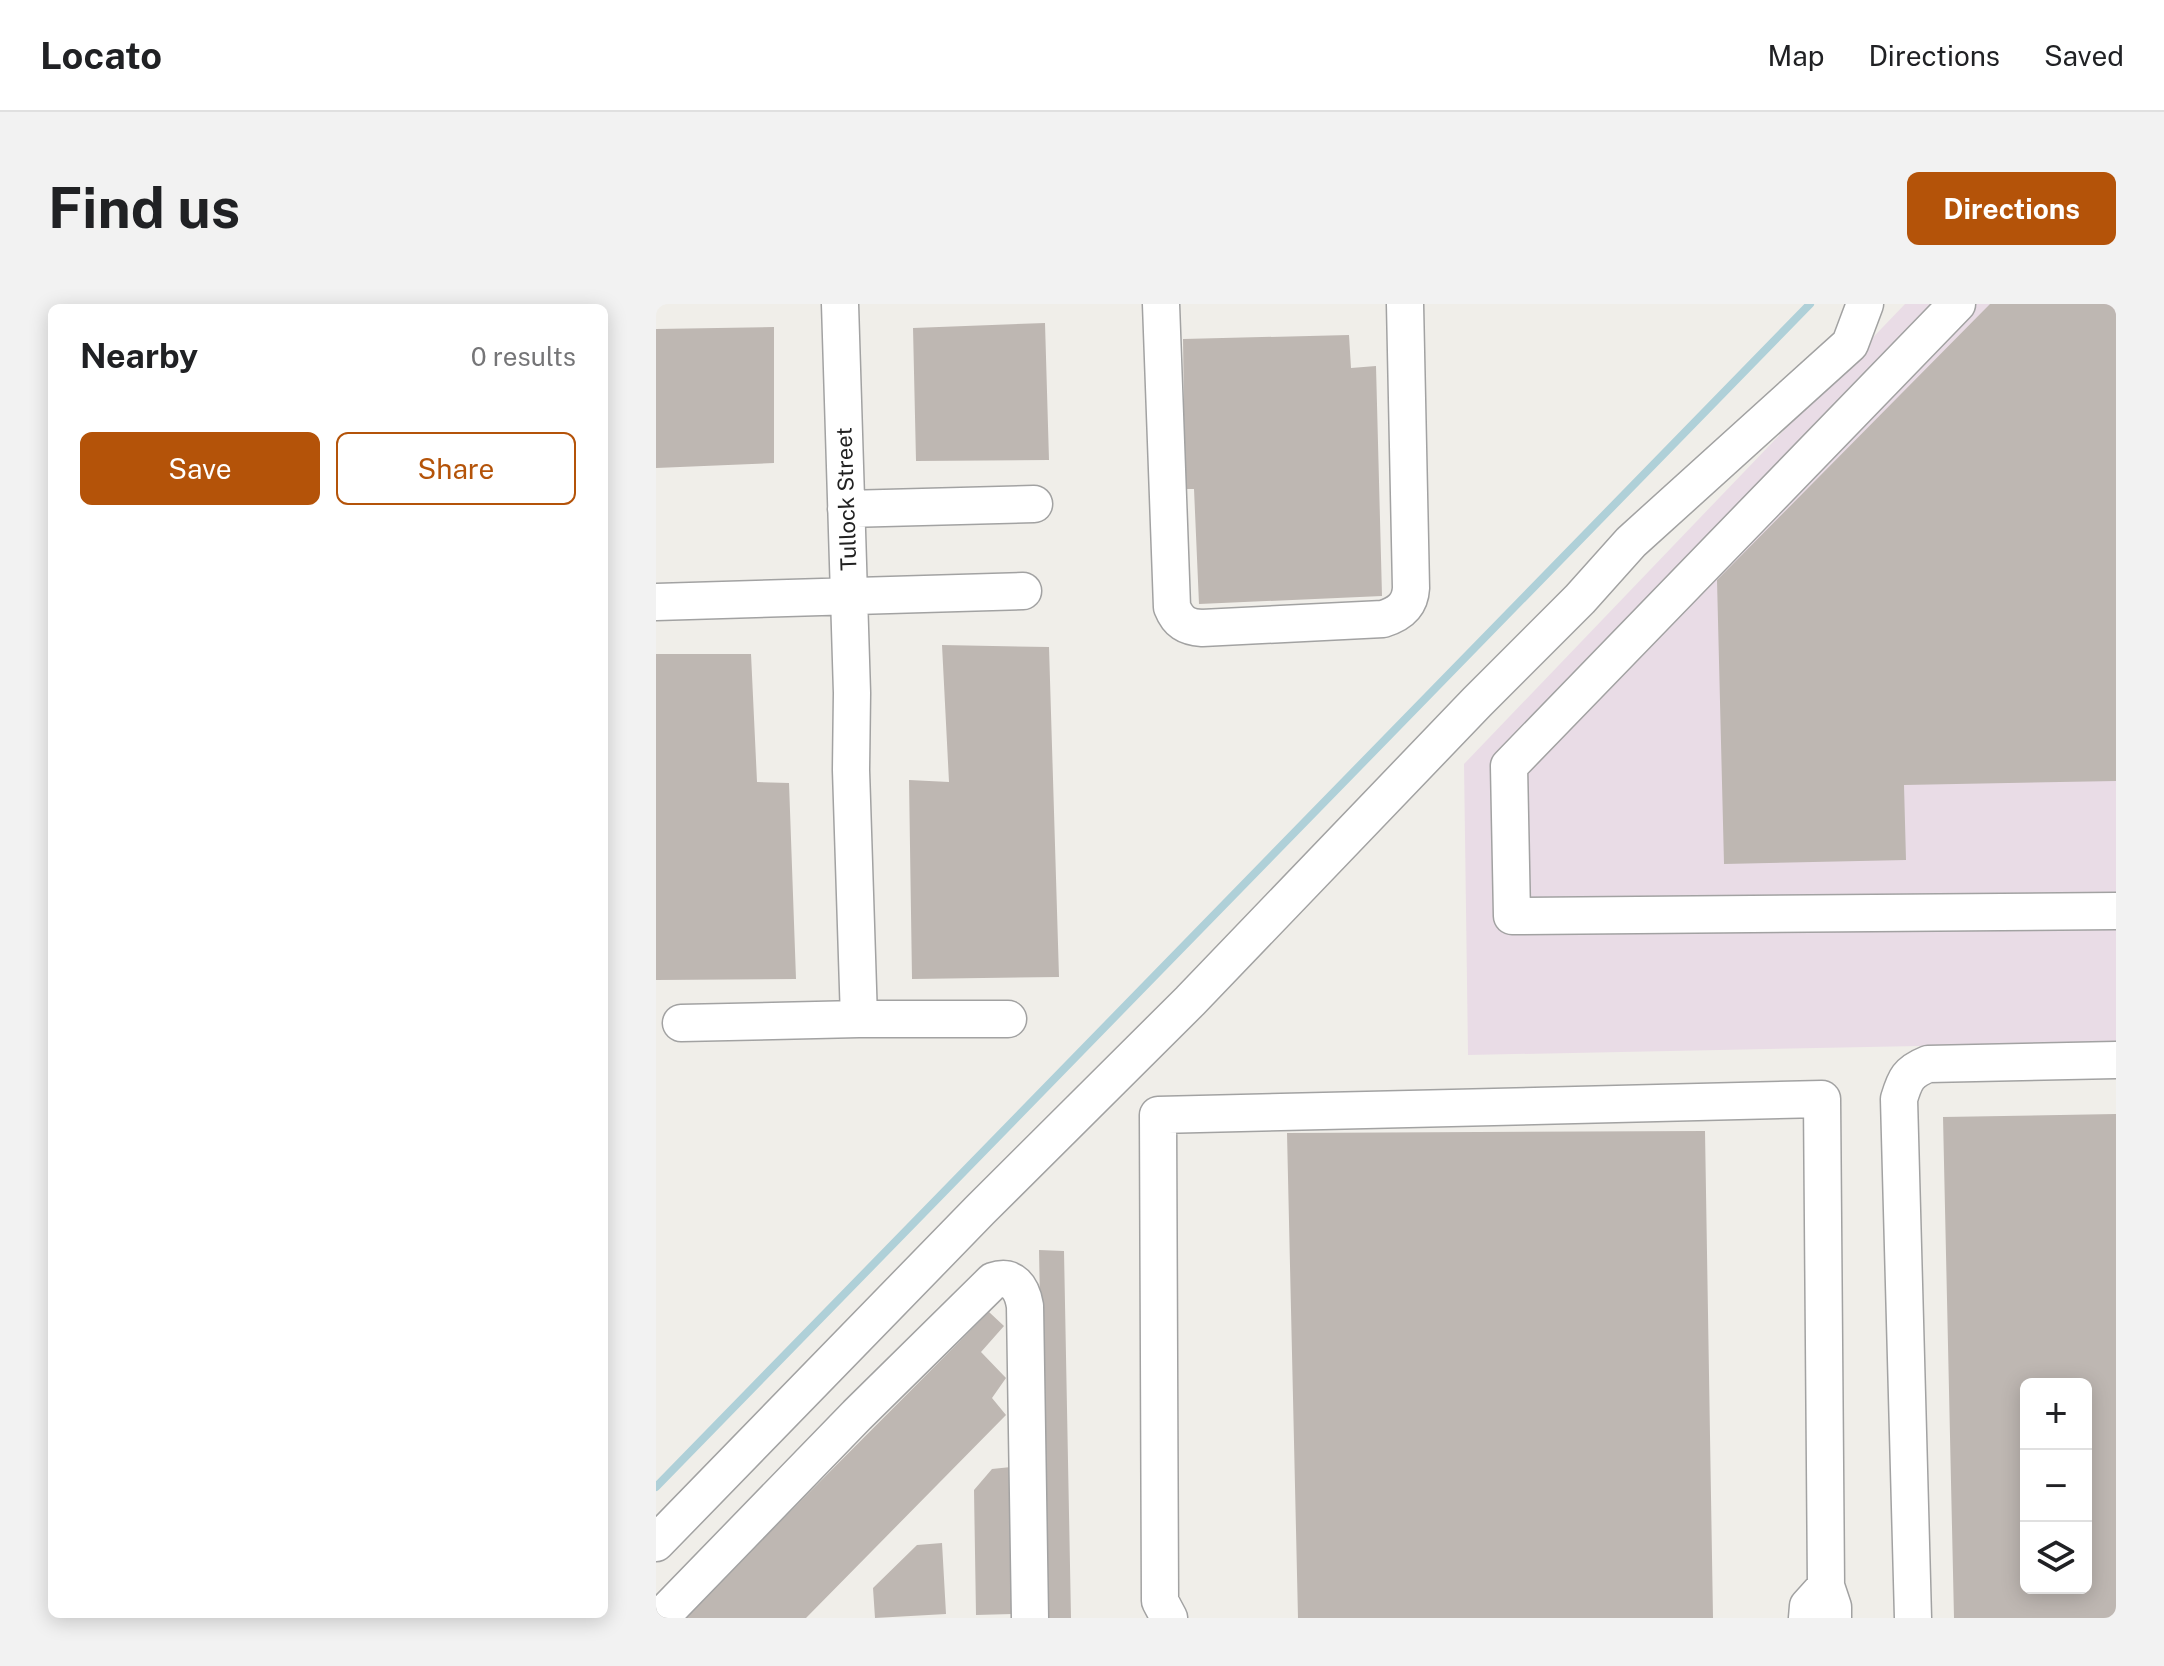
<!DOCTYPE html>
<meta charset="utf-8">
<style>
body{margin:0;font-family:"Public Sans",sans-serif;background:#f2f2f2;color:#202124}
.controls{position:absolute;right:24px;bottom:24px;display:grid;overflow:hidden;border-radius:12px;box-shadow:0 4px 20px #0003}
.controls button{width:72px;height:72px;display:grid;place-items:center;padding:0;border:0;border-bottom:2px solid #e0e0e0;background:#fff;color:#202124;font:40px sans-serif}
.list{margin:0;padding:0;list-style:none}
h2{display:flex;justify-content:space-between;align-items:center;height:104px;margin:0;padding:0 32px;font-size:34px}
h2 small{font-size:26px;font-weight:400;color:#757577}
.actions{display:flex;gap:16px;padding:24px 32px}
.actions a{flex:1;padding:18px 0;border:2px solid #b45309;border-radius:12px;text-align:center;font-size:28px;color:#b45309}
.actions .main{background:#b45309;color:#fff}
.icon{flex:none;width:44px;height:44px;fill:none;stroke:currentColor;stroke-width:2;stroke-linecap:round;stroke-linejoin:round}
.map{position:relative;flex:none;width:1460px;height:1314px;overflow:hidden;border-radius:12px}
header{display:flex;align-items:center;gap:48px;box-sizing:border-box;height:112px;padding:0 40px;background:#fff;border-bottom:2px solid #e0e0e0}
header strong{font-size:38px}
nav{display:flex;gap:44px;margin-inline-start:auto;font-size:28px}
.intro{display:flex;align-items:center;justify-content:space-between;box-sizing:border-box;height:192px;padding:0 48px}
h1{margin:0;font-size:56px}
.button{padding:20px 36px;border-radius:12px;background:#b45309;color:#fff;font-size:28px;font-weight:700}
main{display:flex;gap:48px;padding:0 48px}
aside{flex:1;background:#fff;border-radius:12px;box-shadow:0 4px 20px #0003}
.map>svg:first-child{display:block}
.industrial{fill:#e9dce6}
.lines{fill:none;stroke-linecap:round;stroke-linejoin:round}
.stream{stroke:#afd0d8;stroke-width:8}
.building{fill:#beb7b2;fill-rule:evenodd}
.minor-casing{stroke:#a2a2a2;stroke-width:39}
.minor{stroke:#fff;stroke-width:36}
.labels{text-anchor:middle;stroke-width:8;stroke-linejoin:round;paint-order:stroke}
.street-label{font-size:22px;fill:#212121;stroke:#fff}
</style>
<header>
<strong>Locato</strong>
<nav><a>Map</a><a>Directions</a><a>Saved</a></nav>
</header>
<div class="intro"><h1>Find us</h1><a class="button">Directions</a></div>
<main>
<aside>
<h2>Nearby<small>0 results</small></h2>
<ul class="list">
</ul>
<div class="actions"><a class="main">Save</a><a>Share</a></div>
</aside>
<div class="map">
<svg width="1460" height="1314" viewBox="0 0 1460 1314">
<rect width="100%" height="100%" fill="#f0eee9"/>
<path class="industrial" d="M1249,0H1460V738L812,751L808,460Z"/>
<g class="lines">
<path class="stream" d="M0,1183L1154,0"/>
</g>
<path class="building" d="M1334,0H1460V477L1248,481L1250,556L1068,560L1061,276Z
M389,19L393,156L260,157L257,24Z
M118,23V159L0,164V25Z
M693,31L695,64L720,62L726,292L543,300L538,185H529L527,35Z
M286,341L393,343L403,673L256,675L253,476L293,478Z
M0,350H95L101,478L133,479L140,675L0,676Z
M1460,810V1314H1298L1287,813ZM1370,1080H1430V1284H1370Z
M1049,827L1057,1314H642L631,829Z
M383,946L408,947L415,1314H390Z
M333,1008L348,1022L325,1048L350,1074L336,1094L350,1111L150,1314H28Z
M355,1163L356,1310L320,1311L318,1186L336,1165Z
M286,1239L290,1310L219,1314L217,1284L261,1241Z"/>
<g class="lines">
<defs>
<path id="minor" d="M184,0L196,389L195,466L203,715
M505,0L516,303C522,318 530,323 546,324L727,315C743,310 754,302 755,284L749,0
M1301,0L853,462L856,612L1460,607
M190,205L378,200
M0,298L367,287
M25,719L203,715H352
M0,1239L324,906L534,697L821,398L924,295L975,238L1194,40L1209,0
M4,1314L201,1111L337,977C357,970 366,984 369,1002L374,1314
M513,1314L504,1297L502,811L1166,795L1170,1282L1177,1303V1314
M1151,1314L1152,1302L1170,1282
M1257,1314L1243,795C1249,775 1252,768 1272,760L1460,756"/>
</defs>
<use href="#minor" class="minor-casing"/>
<use href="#minor" class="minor"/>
</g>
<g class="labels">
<g class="street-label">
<text transform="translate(190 195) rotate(-92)" y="8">Tullock Street</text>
</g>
</g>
</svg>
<div class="controls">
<button>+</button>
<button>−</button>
<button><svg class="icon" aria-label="layers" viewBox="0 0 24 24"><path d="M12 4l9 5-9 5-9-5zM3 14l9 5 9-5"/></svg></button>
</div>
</div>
</main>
